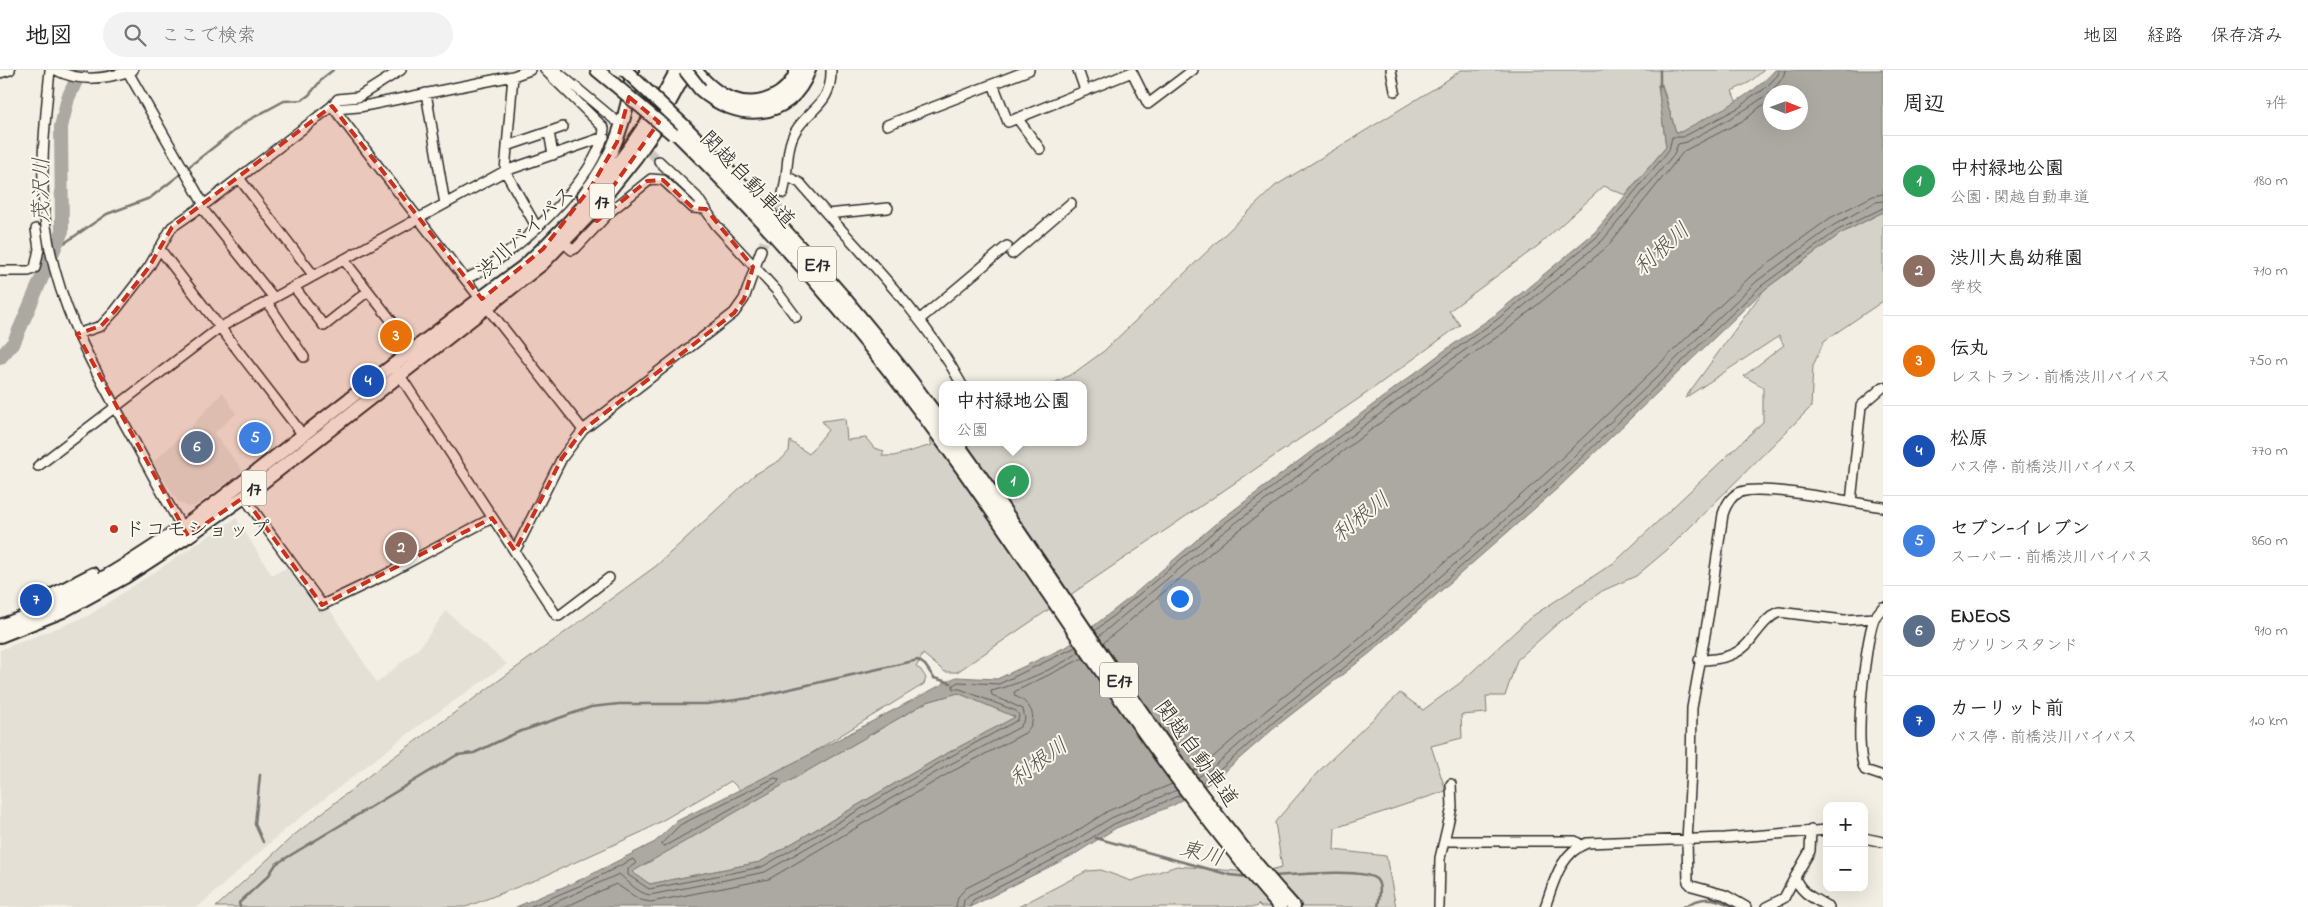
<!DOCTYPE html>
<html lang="ja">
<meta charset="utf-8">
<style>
body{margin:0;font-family:"Indie Flower","Klee One",sans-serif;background:#f2f2f2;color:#222}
.controls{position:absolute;right:15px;bottom:15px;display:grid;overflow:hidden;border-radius:10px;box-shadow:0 5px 20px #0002}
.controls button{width:45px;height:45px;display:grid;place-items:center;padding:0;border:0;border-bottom:1px solid #e0e0e0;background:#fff;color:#222;font:25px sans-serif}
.compass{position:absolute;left:1763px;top:15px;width:45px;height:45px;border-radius:50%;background:#fff;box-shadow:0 5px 20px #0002;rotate:91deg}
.you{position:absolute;left:1179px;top:528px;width:18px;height:18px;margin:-12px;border:4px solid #fff;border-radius:50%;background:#1a73e8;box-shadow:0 0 0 8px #1a73e833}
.badge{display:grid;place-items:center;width:32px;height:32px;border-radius:50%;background:#c8321e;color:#fff;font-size:16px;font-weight:700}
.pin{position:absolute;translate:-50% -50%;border:2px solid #fff;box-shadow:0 1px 5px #0006}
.popup{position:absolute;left:939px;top:311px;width:148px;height:65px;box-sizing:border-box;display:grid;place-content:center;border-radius:10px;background:#fff;filter:drop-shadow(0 1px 4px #0005);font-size:16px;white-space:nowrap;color:#767676}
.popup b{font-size:19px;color:#222}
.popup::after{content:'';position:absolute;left:50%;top:100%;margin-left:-10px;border:10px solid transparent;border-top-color:#fff}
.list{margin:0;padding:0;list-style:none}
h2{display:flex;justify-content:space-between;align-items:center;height:65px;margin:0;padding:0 20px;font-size:21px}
h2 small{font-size:16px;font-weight:400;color:#767676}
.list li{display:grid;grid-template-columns:32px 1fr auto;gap:15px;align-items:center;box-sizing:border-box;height:90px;padding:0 20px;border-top:1px solid #e0e0e0}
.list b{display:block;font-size:19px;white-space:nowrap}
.list p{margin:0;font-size:16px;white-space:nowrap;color:#767676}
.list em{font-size:16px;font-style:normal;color:#767676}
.icon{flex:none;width:28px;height:28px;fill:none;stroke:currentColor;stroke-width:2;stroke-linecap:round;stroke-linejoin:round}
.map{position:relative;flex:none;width:1883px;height:837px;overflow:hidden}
header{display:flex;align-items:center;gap:30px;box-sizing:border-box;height:70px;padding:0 25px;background:#fff;border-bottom:1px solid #e0e0e0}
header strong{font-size:24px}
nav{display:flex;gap:28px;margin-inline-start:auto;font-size:18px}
.search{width:350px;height:45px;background:#f2f2f2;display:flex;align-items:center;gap:12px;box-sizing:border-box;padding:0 18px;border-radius:28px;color:#767676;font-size:19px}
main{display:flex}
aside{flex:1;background:#fff}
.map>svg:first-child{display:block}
.built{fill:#e4e0d6}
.green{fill:#d5d2c9;stroke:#807e7a}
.water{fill:#aca9a2;stroke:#787772;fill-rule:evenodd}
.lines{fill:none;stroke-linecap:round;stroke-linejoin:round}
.shore{stroke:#5f5d5b;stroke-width:1}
.stream{stroke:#787772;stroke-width:2.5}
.river{stroke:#aca9a2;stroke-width:14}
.minor-tunnel{stroke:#cbc8bf;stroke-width:9;stroke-dasharray:9 4.5;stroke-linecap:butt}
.minor-casing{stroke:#2b2b2b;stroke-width:12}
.highway-casing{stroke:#2b2b2b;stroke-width:16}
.minor{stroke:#fbf7ec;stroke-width:9}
.highway{stroke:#fbf7ec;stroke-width:12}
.highway-bridge-casing{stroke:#2b2b2b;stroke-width:16;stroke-linecap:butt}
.highway-bridge{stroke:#fbf7ec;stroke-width:12}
.marked{fill:#c8321e;fill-opacity:0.2;stroke:#c8321e;stroke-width:4;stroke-dasharray:10 6;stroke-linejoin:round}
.poi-dot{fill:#c8321e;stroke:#fbf7ec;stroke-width:2}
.labels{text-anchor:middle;stroke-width:4;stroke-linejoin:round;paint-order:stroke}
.shield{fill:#fbf7ec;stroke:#696865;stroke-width:1}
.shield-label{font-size:20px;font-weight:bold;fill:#2b2b2b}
.street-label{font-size:21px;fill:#2b2b2b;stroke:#fbf7ec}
.poi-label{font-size:21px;fill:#2b2b2b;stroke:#fbf7ec;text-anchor:start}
.water-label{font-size:22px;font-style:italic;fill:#585755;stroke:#fbf7ec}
</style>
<header>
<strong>地図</strong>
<div class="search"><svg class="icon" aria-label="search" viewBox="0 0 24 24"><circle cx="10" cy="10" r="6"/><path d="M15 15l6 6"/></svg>ここで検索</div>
<nav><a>地図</a><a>経路</a><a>保存済み</a></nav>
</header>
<main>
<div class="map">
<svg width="1883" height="837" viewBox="0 0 1883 837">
<rect width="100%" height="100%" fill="#f3efe4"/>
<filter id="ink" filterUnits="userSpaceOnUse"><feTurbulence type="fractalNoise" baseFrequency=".02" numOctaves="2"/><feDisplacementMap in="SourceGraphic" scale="10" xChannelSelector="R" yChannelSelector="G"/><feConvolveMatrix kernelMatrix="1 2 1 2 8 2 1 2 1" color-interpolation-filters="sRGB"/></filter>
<g filter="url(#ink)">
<path class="built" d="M223,322L236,344L214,363L243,401L195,436L188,437L178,432L153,392L186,362Z
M236,448L272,505L292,495L326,534L377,613L420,577L446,541L507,594L418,656L287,758L198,837H0V580L88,546Z"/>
<path class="green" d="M1461,0H1764L1750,12L1732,21L1737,33L1681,62H1676L1662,14L1658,15L1666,77L1625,125L1604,116L1539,175L1449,241L1460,255L1364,325L957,602H945L923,584L916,597L921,600L926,608L924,614L807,686L740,720L731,711L642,762L538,809L466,837H216L293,766L380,697L656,496L754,405L782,389L789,381L790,371L809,384L828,360L822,351L845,348L847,370L866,368L874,378L884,381L882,386H894L932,375L930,370L943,365V372H1083V315H1050L1074,303L1104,281L1275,116L1440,15Z
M1883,142V231L1824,271L1813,296L1811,337L1667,480L1636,506L1602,521L1557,554L1517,590L1505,626H1486L1487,643L1461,645L1462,668L1431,676L1446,721L1335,758L1334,780L1386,786L1396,837H1261L1258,834L1256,837H1018L1087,801L1101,800L1131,811L1177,796L1259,803L1282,797L1275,752L1317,703L1400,623L1423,640L1460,613L1531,547L1615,492L1763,352V317L1744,306L1784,275L1779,266L1685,328L1764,220L1840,164Z
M958,623L1016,647L942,686L760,792L650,814L631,802L927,632Z"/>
<path class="water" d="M1775,0H1883V142L1840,164L1764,220L1559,417L1370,583L1279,654L1216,709L1174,735L1116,758L1075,784L970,837H516L582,809L655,772L677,751L807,686L956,607L997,609L1068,576L1132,526L1214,455L1444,281L1495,245L1595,162L1666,77L1658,15L1661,14L1676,62H1681C1714,42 1750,29 1775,0ZM1770,22H1800V52H1770ZM958,623L1015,647L942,686L760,792L650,814L632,802L927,632Z"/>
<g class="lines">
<path class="shore" d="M1095,561L1217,459L1447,285L1498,249L1598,166L1669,80L1672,67H1683L1740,37L1752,26L1763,20L1778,5L1779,0
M1099,566L1221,464L1451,290L1502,254L1602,171L1674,84L1678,74L1687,72C1708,59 1784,25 1785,0
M1103,573L1226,470L1455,296L1507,260L1607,177L1684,81L1746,49L1760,37L1770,31
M1193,701L1205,694L1268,639L1358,569L1546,403L1752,205L1830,148L1873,126L1883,124
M1198,707L1210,700L1272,645L1363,575L1551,409L1757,211L1834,155L1876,132L1883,131
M775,708L779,709L778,712L665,776L662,775V773L680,755Z
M1202,712L1214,705L1276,650L1367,580L1555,413L1761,216L1838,160L1883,138
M529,837L584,814L633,789L636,793L628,799V805L649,819L762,797L944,690L1018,650L1019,645L1016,641L960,619H953V615L958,612L999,614L1076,577
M545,837L619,804C628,811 637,823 650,825L765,802L947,696L1020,657L1025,649L1023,639L992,625L991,621C1014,616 1060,597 1079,582
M565,837L616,814L640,830L651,832L769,809L951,702L1025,663C1040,649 1031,633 1015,626L1014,622L1083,588
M956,837L958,827L966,818L1066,768L1108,741L1172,714
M963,837L964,830L969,825L1069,774L1111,748L1177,720
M970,837L973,830L1072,780L1114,754L1180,725"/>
<path class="stream" d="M1660,16V0
M186,99L247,51L284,31L302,30L309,25L323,8L333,0
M57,175L66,172L107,144L150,128L182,103
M260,705L255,754L263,772
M1096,768L1230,805L1248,807
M1273,806C1292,805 1367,797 1377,810C1382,817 1379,829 1378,837
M240,837L239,833L269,805L276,794L457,685L474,683L516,663L591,637L619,634H707L750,628L918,590L925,595L934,608L951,613
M1683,837C1703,826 1713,826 1733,837"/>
<path class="river" d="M0,288L14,272L62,161L61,57L68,28L81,0"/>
<path class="minor-tunnel" d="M619,54L659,91
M761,180L783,123"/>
<defs>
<path id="minor" d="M50,0C45,51 39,104 46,156C56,234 95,301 133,369C150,400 166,432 185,462
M56,0C80,13 107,9 133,0
M545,0L604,58C602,106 508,192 465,209L583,360
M555,0L615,50
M1078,0L1085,20
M1391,0L1395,21
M128,2L204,135
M0,3L10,0
M513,6L505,101L537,158
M993,14L1008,52L1132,2L1148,34L1193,0
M426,23L445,134
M332,36L465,209
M335,39L359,37L513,6L530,0
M1017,48L1040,79
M887,55L1029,0
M549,62L553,85
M507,76L563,57
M659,91L697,127L716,155L776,220L796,247
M788,107L800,113C855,178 921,239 962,315
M239,108L314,206
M783,123C789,104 785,79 795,62C809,38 832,35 831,0
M201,137L274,228
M827,144L888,138
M564,173L572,180L576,178L611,141L651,109L663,110L693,138L706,139
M159,178L303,365
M1012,184L1071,133
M344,190L416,282
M0,201H29L35,198L39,179L36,159
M294,217L324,256L368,221
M267,232L304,287
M919,250L1007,176
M77,264L101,256L115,241L149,197L172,157L204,135L332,36L338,29L358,27L401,0
M397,301L556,545L559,546L609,508
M38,396L219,258L505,101L604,67
M244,427L322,535L383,506L492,448
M1851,432L1861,336L1883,317
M515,481L562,388L583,360L734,243L744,229L761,180
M1883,537C1880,541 1876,545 1874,549C1865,573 1853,679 1865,700L1883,706
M1699,590C1717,590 1737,587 1749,572C1758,561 1766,548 1779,542L1844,550L1874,548
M1811,760L1810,781L1795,807C1800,823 1815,829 1829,837
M1864,768L1883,772
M1445,769L1450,771H1575L1581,775
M1439,837L1440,788L1452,737L1451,714
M1545,837C1554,812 1560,783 1587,773L1725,768L1827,760
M1746,837L1725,825L1692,816L1688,812L1687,770L1691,701L1692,638L1709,542L1723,444C1726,435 1731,425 1741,422C1764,414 1855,433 1883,437
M1766,837L1784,828L1795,807"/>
<path id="highway" d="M597,0L614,14
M695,0C705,12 717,24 732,29C758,39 788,26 797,0
M700,19C736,52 790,52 809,0
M682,54C777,147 865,246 943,354
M674,61C773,159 861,259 943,372
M584,125C613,88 629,47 632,0
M943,372C1056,527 1153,693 1280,837
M956,372C1069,527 1165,695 1294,837
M37,533L93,504
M0,556C114,516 209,439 303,365C376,308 449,251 523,197C586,140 638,76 677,0
M0,566L63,541L125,507L188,466L244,427L542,194L593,141L636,87L654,61L687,0"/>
</defs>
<use href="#minor" class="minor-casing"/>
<use href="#highway" class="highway-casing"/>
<use href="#minor" class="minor"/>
<use href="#highway" class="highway"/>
<defs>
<path id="highway-bridge" d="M625,0L682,54
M685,0L700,19
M614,14L673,64"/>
</defs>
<use href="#highway-bridge" class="highway-bridge-casing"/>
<use href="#highway-bridge" class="highway-bridge"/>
</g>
</g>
<path class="marked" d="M629,27L659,52L592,146L597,151L647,111L663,110L693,138L706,139L753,197L744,229L734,243L583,360L562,388L515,481L492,448L322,535L244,427L188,466L77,264L101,256L115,241L149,197L172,157L332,36L482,229L543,179L591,117L617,72Z"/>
<circle class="poi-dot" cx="114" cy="459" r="5"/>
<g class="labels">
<g class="shield">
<rect x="589.5" y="113.5" width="25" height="35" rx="4"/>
<rect x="798" y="176.5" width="38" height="35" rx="4"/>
<rect x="241.5" y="400.5" width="25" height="35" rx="4"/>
<rect x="1100" y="592.5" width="38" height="35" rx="4"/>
</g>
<g class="shield-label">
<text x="602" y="138">17</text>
<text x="817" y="201">E17</text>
<text x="254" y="425">17</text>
<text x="1119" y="617">E17</text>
</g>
<g class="street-label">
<text transform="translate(748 109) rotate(46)" y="7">関越自動車道</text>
<text transform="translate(525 162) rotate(-43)" y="7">渋川バイパス</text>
<text transform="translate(1197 683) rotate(54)" y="7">関越自動車道</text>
</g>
<g class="poi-label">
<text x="124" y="466">ドコモショップ</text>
</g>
<g class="water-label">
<text transform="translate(40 120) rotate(-90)" y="8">茂沢川</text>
<text transform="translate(1661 178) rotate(-42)" y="8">利根川</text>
<text transform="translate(1360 446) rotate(-38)" y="8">利根川</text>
<text transform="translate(1038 691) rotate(-36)" y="8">利根川</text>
<text transform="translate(1202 782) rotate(15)" y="8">東川</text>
</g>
</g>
</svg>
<div class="controls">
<button>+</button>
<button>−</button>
</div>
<svg class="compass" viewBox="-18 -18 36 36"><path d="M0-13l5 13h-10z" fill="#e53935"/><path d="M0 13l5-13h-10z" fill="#767676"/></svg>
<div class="you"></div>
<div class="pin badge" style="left:1013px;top:411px;background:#2e9e5b">1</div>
<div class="popup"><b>中村緑地公園</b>公園</div>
<div class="pin badge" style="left:401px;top:478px;background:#8d6e63">2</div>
<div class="pin badge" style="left:396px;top:266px;background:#e8710a">3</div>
<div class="pin badge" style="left:368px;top:311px;background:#1a4fb4">4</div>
<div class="pin badge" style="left:255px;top:368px;background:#3f7fe0">5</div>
<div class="pin badge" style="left:197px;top:377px;background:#5c6f8a">6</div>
<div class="pin badge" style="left:36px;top:530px;background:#1a4fb4">7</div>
</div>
<aside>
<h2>周辺<small>7件</small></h2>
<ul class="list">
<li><span class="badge" style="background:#2e9e5b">1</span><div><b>中村緑地公園</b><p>公園 · 関越自動車道</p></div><em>180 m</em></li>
<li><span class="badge" style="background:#8d6e63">2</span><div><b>渋川大島幼稚園</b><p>学校</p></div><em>710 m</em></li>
<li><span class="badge" style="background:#e8710a">3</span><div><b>伝丸</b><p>レストラン · 前橋渋川バイパス</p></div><em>750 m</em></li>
<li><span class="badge" style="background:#1a4fb4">4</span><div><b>松原</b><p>バス停 · 前橋渋川バイパス</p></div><em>770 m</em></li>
<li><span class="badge" style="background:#3f7fe0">5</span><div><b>セブン-イレブン</b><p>スーパー · 前橋渋川バイパス</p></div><em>860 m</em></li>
<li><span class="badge" style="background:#5c6f8a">6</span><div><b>ENEOS</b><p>ガソリンスタンド</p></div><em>910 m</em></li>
<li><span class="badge" style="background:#1a4fb4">7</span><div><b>カーリット前</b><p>バス停 · 前橋渋川バイパス</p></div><em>1.0 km</em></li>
</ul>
</aside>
</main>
